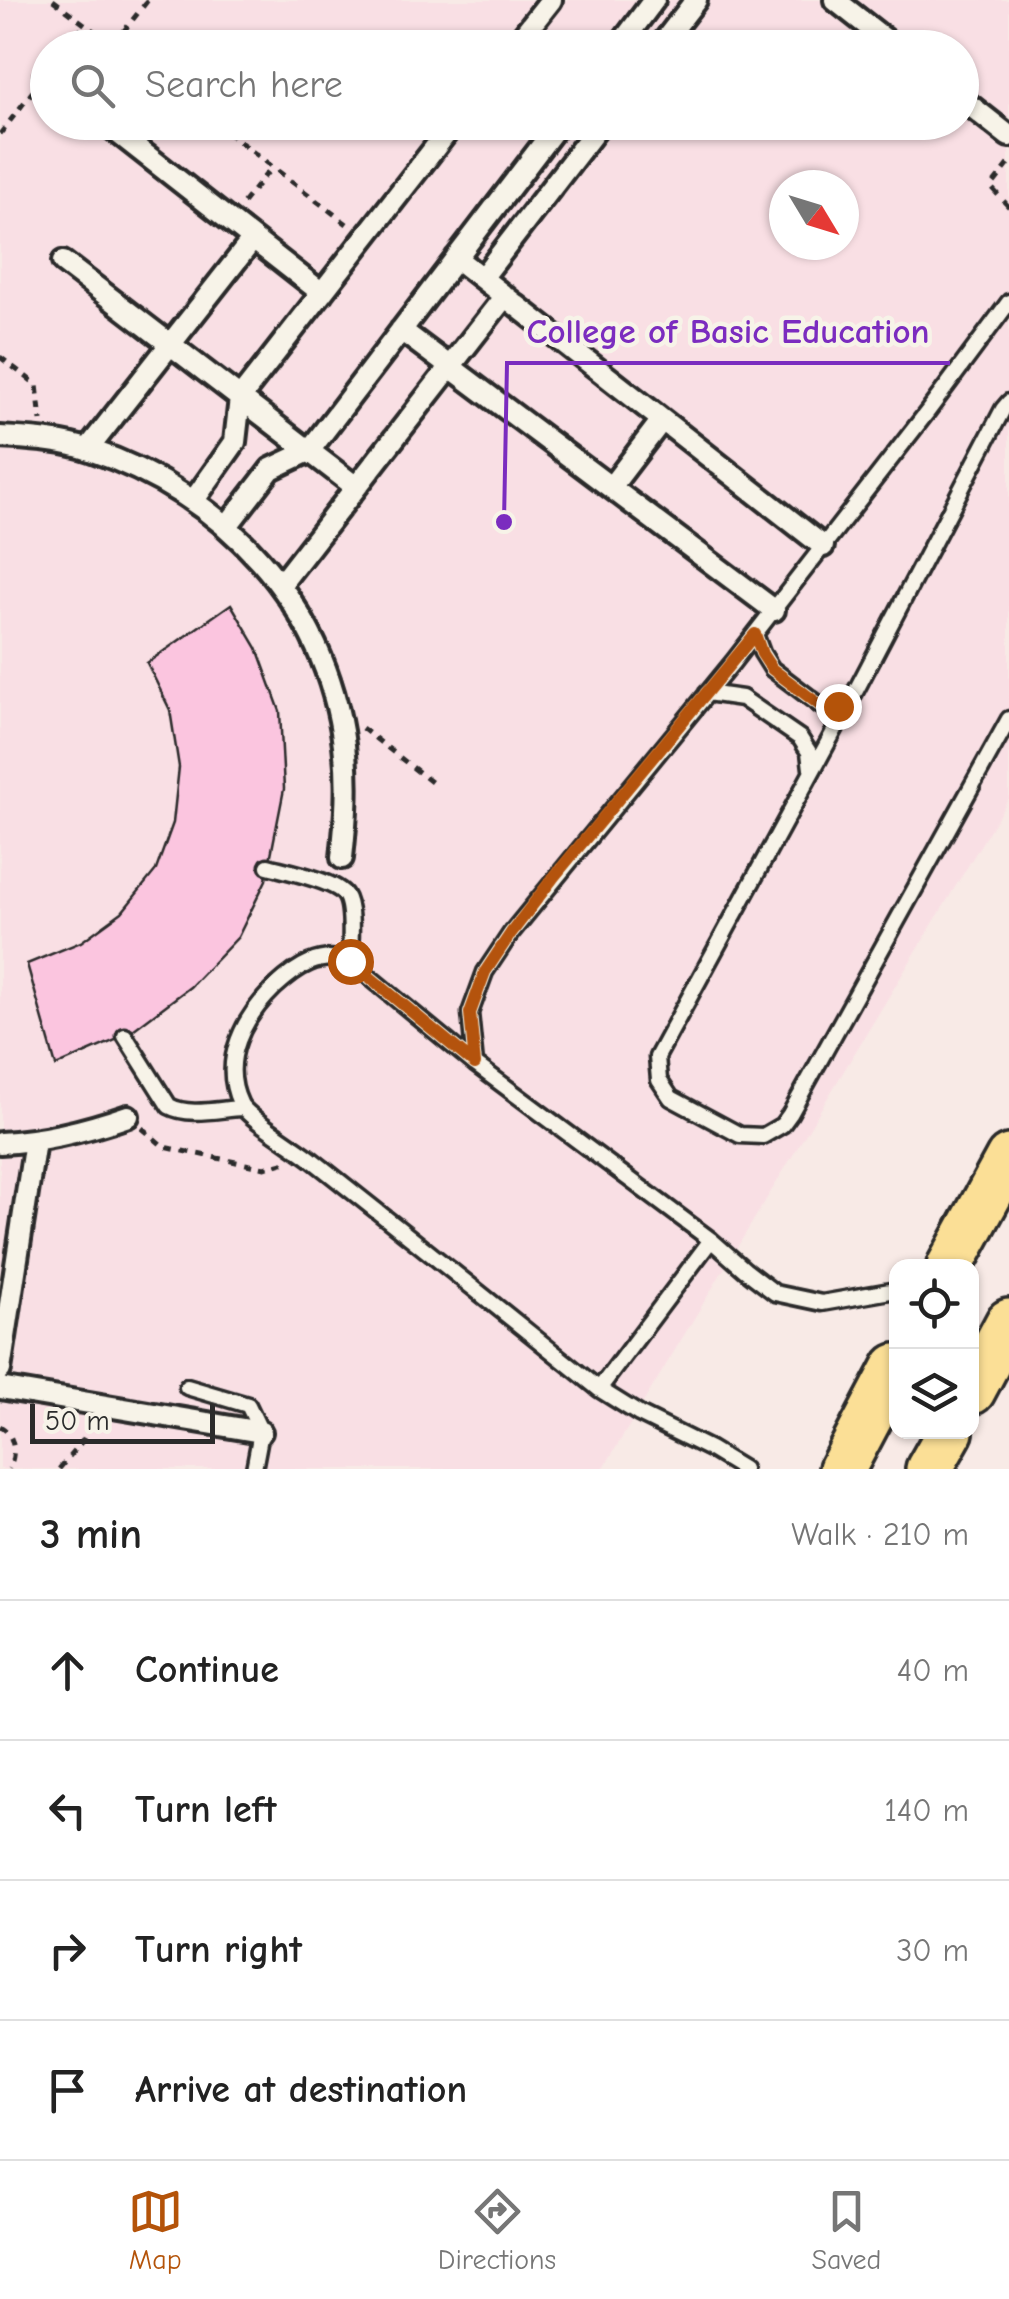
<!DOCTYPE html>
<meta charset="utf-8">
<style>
body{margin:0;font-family:"Comic Neue",sans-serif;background:#f2f2f2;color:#222}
.controls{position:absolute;right:30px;bottom:30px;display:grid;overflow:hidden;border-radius:20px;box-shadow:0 2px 8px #0004}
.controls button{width:90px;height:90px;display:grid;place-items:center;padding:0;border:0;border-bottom:2px solid #e0e0e0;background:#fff;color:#222;font:50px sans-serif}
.compass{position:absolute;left:769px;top:170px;width:90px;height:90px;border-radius:50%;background:#fff;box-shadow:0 2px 8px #0004;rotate:128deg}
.scale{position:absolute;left:30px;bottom:25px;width:185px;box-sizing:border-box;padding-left:10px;border:5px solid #2b2b2b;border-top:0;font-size:28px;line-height:35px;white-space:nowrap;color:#2b2b2b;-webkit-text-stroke:8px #f7f3e8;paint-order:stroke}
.stop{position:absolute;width:30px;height:30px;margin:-22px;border:8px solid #b45309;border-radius:50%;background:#fff}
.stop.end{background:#b45309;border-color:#fff;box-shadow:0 2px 10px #0008}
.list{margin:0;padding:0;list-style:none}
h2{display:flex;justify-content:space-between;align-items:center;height:130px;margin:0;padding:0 40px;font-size:42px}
h2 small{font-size:32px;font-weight:400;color:#767676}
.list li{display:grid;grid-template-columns:65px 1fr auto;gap:30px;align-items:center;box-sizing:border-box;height:140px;padding:0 40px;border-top:2px solid #e0e0e0}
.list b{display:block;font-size:38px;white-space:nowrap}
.list em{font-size:32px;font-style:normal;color:#767676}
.icon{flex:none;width:55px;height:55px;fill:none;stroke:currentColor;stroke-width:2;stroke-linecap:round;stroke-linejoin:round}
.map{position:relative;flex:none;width:1009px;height:1469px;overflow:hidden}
.search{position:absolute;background:#fff;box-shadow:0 2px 8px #0004;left:30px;right:30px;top:30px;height:110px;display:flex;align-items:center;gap:25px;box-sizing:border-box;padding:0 35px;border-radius:55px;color:#767676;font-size:38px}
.sheet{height:690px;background:#fff}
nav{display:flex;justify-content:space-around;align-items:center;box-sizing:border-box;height:140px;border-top:2px solid #e0e0e0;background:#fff;font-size:28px;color:#767676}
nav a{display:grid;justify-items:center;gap:5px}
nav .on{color:#b45309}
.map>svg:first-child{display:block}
.built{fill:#f9dfe4;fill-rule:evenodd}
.building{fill:#fbc5df;stroke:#2b2b2b;stroke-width:2.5}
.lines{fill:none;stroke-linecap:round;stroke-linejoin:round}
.service-casing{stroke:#2b2b2b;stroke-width:21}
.pedestrian-casing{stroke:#2b2b2b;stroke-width:28}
.primary-casing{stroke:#2b2b2b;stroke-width:52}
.path{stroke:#2b2b2b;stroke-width:5;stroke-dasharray:8 8;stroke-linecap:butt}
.service{stroke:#f7f3e8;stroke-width:14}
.pedestrian{stroke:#f7f3e8;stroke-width:20}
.primary{stroke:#fbdf96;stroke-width:45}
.route{stroke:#b45309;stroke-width:12}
.leader{fill:none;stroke:#7b2cbf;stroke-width:4}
.callout-dot{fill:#7b2cbf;stroke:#f7f3e8;stroke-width:4}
.callout-label{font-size:35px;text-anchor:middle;font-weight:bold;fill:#7b2cbf;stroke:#f7f3e8;stroke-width:9;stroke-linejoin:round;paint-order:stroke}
</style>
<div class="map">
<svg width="1009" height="1469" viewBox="0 0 1009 1469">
<rect width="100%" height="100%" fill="#f8eae6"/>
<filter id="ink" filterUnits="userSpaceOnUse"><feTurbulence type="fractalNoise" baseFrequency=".01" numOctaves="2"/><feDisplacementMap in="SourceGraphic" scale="20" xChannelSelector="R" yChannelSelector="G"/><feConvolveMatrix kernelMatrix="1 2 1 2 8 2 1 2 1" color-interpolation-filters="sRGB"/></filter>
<g filter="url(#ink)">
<path class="built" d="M0,0H1009V798L603,1469H0ZM48,48H962V122H48ZM784,185H844V245H784Z"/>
<path class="building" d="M231,604L257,648L280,711L284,789L266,880L238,937L190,987L125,1036L56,1066L27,964L81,942L122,912L156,870L173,823L179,767L170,710L147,663Z"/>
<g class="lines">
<defs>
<path id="service" d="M1009,402L1003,409L851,700L657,1057L659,1080L671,1098L740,1135L763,1136L782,1125L790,1114L1009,719
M755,634L762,653L772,669L821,706H838L850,700
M707,693L742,698L800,738L809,752L811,769
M268,866C286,871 336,881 345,895C354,908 350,945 350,961
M125,1036L169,1106C189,1117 219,1109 241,1108
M475,1064L470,1013L485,972L511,933L733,662L928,411L1009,302
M187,1387L248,1405L261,1432L254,1469
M599,1389L711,1240
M743,1469L710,1449L639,1414L599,1389C503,1312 408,1235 311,1159C296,1147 246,1117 240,1103C220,1060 244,1017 275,987C298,966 319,952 350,961L475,1064L711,1240L745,1270L775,1293L822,1303L896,1290"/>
<path id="pedestrian" d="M835,0L896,48
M513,48L551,0
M618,48L654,0
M659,48L696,0
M45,76L48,78
M962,99L1009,136
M104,122L322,293
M456,258L823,546
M63,262L356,487
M482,278L602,122
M401,330L774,610
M0,437C30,439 61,440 90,450C223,494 326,603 344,745C349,783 346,820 342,858
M88,449L253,239
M611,487L662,420
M194,500L235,442L240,398L455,122
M227,526L271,469L309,451L560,122
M280,585L505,296
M0,1143C45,1141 85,1131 128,1116
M0,1370L35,1141
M0,1388L261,1432"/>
<path id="primary" d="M950,1266L1009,1158
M972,1391L1009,1322
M842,1469L896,1367
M929,1469L950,1432"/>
</defs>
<use href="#service" class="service-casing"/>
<use href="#pedestrian" class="pedestrian-casing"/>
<use href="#primary" class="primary-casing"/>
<path class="path" d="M53,0L116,48
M113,45L148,0
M67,48L85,24
M214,122L347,224
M0,134L33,91
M1009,164L991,187L1009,207
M243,203L272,167
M0,357L37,385L41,421
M362,728L434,784
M142,1128L164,1147L265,1168L286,1162
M0,1426C16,1436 16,1454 9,1469
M59,1469L83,1440L91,1425"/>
<use href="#service" class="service"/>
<use href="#pedestrian" class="pedestrian"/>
<use href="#primary" class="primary"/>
</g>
</g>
<g class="lines" filter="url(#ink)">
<path class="route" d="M350,961L475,1064L470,1013L485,972L511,933L553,878L755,634L762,654L772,669L821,706H838"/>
</g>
<path class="leader" d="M504 522L507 363H950"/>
<circle class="callout-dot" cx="504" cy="522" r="10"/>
<g class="callout-label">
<text x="728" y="343">College of Basic Education</text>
</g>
</svg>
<div class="controls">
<button><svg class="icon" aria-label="locate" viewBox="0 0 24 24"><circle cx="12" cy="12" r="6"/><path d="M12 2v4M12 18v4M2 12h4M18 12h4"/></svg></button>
<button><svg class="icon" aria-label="layers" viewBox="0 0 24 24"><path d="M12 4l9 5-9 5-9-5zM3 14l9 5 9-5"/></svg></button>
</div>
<svg class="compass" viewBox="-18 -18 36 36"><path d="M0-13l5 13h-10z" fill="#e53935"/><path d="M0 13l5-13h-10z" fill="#767676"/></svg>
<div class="scale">50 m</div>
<div class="stop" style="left:350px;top:961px"></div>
<div class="stop end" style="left:838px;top:706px"></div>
<div class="search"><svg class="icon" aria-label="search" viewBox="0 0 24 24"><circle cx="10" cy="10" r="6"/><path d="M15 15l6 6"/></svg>Search here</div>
</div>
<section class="sheet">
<h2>3 min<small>Walk · 210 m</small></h2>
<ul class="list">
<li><svg class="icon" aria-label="ahead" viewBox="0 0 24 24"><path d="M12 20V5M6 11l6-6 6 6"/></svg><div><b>Continue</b></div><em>40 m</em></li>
<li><svg class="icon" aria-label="left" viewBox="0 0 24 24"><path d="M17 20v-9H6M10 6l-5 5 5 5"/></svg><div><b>Turn left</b></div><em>140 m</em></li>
<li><svg class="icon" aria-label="right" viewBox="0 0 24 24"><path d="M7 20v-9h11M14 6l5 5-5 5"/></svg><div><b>Turn right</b></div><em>30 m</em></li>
<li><svg class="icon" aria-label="arrive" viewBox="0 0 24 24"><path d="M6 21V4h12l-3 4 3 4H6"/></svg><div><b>Arrive at destination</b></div></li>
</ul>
</section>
<nav>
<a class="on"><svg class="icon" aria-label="map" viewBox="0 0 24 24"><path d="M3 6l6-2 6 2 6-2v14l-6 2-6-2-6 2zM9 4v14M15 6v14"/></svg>Map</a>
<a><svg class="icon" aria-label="directions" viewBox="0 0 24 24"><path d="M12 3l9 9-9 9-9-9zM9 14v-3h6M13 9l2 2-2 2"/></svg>Directions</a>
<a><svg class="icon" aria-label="saved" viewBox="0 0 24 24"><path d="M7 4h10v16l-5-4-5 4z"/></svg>Saved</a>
</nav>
